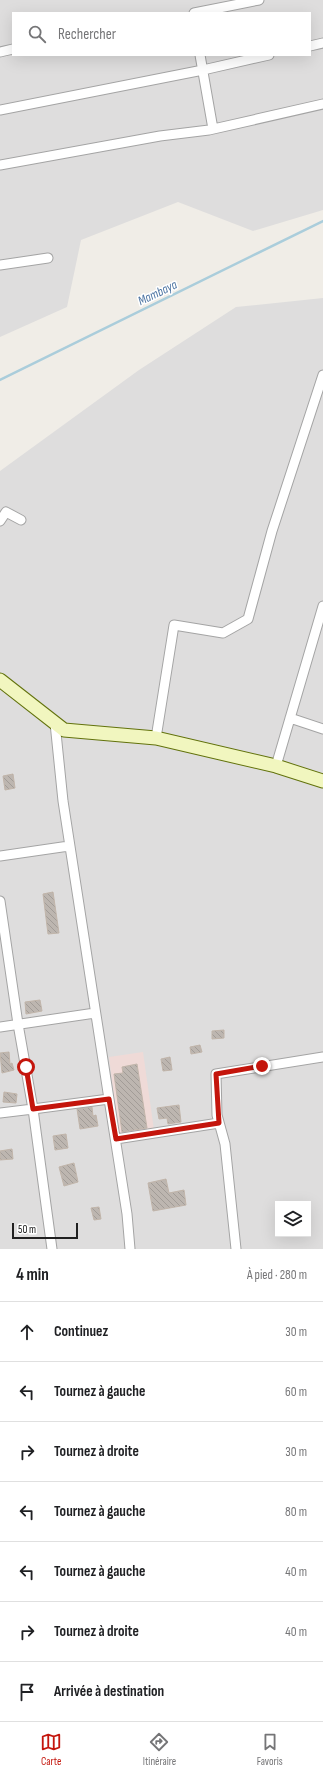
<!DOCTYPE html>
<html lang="fr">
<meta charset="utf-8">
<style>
body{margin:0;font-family:"Sofia Sans Condensed",sans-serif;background:#f6f6f6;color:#202124}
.controls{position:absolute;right:12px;bottom:12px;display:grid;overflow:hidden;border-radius:0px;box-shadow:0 4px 16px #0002}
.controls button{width:36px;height:36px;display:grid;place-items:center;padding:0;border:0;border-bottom:1px solid #e0e0e0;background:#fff;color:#202124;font:20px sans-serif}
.scale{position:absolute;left:12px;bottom:10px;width:66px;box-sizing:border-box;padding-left:4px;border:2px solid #202020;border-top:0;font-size:11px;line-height:14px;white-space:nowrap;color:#202020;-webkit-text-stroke:3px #fff;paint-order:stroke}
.stop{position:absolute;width:12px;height:12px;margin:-9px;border:3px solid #c4150c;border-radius:50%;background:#fff}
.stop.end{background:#c4150c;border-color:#fff;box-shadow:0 1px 4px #0008}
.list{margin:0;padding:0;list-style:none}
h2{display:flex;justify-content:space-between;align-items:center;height:52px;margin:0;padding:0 16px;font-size:17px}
h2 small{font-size:13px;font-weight:400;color:#757577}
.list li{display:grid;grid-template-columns:26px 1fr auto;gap:12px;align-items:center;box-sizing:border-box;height:60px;padding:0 16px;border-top:1px solid #e0e0e0}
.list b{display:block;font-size:15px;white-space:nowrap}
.list em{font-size:13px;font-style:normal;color:#757577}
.icon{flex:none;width:22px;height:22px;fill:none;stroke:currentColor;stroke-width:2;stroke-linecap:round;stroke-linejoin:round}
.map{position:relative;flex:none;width:323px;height:1249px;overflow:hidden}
.search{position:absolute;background:#fff;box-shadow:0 4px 16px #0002;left:12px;right:12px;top:12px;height:44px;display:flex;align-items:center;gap:10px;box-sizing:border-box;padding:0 14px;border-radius:0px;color:#757577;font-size:15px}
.sheet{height:472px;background:#fff}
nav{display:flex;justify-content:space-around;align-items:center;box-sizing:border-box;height:56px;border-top:1px solid #e0e0e0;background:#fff;font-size:11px;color:#757577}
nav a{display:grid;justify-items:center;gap:2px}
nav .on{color:#c4150c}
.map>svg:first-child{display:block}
.residential{fill:#dedddd;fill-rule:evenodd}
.commercial{fill:#efdad7}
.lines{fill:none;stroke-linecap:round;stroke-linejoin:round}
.stream{stroke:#aacddb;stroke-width:2.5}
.building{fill:url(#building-back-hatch);stroke:#c1b5aa}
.street-casing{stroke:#a4a4a4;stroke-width:11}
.secondary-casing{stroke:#62720c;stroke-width:15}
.street{stroke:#fff;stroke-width:9}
.secondary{stroke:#f1f6bf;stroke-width:13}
.route{stroke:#c4150c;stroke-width:5}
.labels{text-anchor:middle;stroke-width:3;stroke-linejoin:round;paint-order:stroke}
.water-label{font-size:13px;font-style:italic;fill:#4e75a3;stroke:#fff}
</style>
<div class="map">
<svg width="323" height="1249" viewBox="0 0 323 1249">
<defs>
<pattern id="building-back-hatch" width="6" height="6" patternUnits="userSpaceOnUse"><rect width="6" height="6" fill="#bdb6b0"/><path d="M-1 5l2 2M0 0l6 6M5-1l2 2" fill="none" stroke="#a29c97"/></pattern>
</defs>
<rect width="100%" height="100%" fill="#f0ede7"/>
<path class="residential" d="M0,0H323V210L253,231L178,202L81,240L67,307L0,337ZM13,13H310V55H13Z
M323,298V1249H0V471L139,370L236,307ZM278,1204H308V1234H278Z"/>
<path class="commercial" d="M143,1052L154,1130L119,1136L109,1057Z"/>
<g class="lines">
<path class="stream" d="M0,380L323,221"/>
</g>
<path class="building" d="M13,774L15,788L5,790L3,776Z
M53,892L59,933L48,934L43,894Z
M40,1000L42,1011L26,1014L25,1002Z
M224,1030V1038L212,1039V1031Z
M200,1045L202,1052L191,1054L190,1047Z
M9,1052L10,1064L12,1063L14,1070L2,1073L0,1053Z
M170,1057L172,1070L163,1071L161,1059Z
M137,1064L147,1128L122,1132L114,1074L123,1073L122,1067Z
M4,1092L17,1094L16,1103L3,1102Z
M179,1105L181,1122L168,1124L167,1118L159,1119L157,1108Z
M92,1107L93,1116L96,1115L98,1126L80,1129L77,1109Z
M66,1134L68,1148L55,1150L53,1136Z
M12,1149L13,1159L0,1160V1151Z
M74,1163L78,1182L64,1186L59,1167Z
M166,1179L169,1193L184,1190L186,1205L153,1211L148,1183Z
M99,1207L101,1219L94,1220L91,1208Z"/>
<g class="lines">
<defs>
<path id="street" d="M194,13L259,0
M310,46L323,43
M0,52L13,49
M200,55L213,129
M0,110L203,70L269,55
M0,165L160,136L209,130L323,104
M0,265L48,258
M0,521L6,512L21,520
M290,718L323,729
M55,723L63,801L109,1099
M156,738L174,625L223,633L248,619L272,531L323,375
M276,766L323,606
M0,856L69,846
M0,901L18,1024L33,1109L109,1099L127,1214L130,1249
M0,1027L95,1013
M0,1113L33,1109L52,1249
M116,1139L219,1123
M236,1249L225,1144L217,1115L216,1074L323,1057"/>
<path id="secondary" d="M0,680L64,730L156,738L276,766L323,781"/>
</defs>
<use href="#street" class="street-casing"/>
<use href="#secondary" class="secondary-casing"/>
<use href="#street" class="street"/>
<use href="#secondary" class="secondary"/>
</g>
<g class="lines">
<path class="route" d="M26,1067L33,1109L109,1099L116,1139L219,1123L216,1074L262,1066"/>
</g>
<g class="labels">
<g class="water-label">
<text transform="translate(157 292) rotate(-26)" y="5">Mambaya</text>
</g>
</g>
</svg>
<div class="controls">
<button><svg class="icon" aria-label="layers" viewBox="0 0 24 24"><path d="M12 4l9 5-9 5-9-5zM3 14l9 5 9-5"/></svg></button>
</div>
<div class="scale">50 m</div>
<div class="stop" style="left:26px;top:1067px"></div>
<div class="stop end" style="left:262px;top:1066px"></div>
<div class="search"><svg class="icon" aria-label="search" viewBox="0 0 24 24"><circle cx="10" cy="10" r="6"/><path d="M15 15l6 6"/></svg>Rechercher</div>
</div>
<section class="sheet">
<h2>4 min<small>À pied · 280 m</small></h2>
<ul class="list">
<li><svg class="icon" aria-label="ahead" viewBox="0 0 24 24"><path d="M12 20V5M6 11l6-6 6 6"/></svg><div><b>Continuez</b></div><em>30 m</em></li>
<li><svg class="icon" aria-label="left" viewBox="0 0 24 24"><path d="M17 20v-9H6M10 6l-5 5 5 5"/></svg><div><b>Tournez à gauche</b></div><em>60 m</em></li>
<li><svg class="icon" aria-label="right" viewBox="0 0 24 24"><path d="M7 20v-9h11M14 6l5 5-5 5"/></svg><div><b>Tournez à droite</b></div><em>30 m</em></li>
<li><svg class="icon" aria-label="left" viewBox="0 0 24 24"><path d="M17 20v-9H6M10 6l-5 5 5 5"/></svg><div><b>Tournez à gauche</b></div><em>80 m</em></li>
<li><svg class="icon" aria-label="left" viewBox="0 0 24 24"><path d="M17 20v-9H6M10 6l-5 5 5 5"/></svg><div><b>Tournez à gauche</b></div><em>40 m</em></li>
<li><svg class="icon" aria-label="right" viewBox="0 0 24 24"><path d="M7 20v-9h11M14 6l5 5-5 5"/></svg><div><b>Tournez à droite</b></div><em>40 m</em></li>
<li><svg class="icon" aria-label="arrive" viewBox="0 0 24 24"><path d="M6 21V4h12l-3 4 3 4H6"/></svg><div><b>Arrivée à destination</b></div></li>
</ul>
</section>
<nav>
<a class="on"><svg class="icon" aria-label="map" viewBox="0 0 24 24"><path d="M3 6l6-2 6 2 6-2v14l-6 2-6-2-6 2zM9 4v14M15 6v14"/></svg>Carte</a>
<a><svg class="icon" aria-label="directions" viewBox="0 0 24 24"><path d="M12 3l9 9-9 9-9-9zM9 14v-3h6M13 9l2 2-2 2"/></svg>Itinéraire</a>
<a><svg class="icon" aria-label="saved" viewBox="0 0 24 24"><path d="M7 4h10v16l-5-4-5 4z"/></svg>Favoris</a>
</nav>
